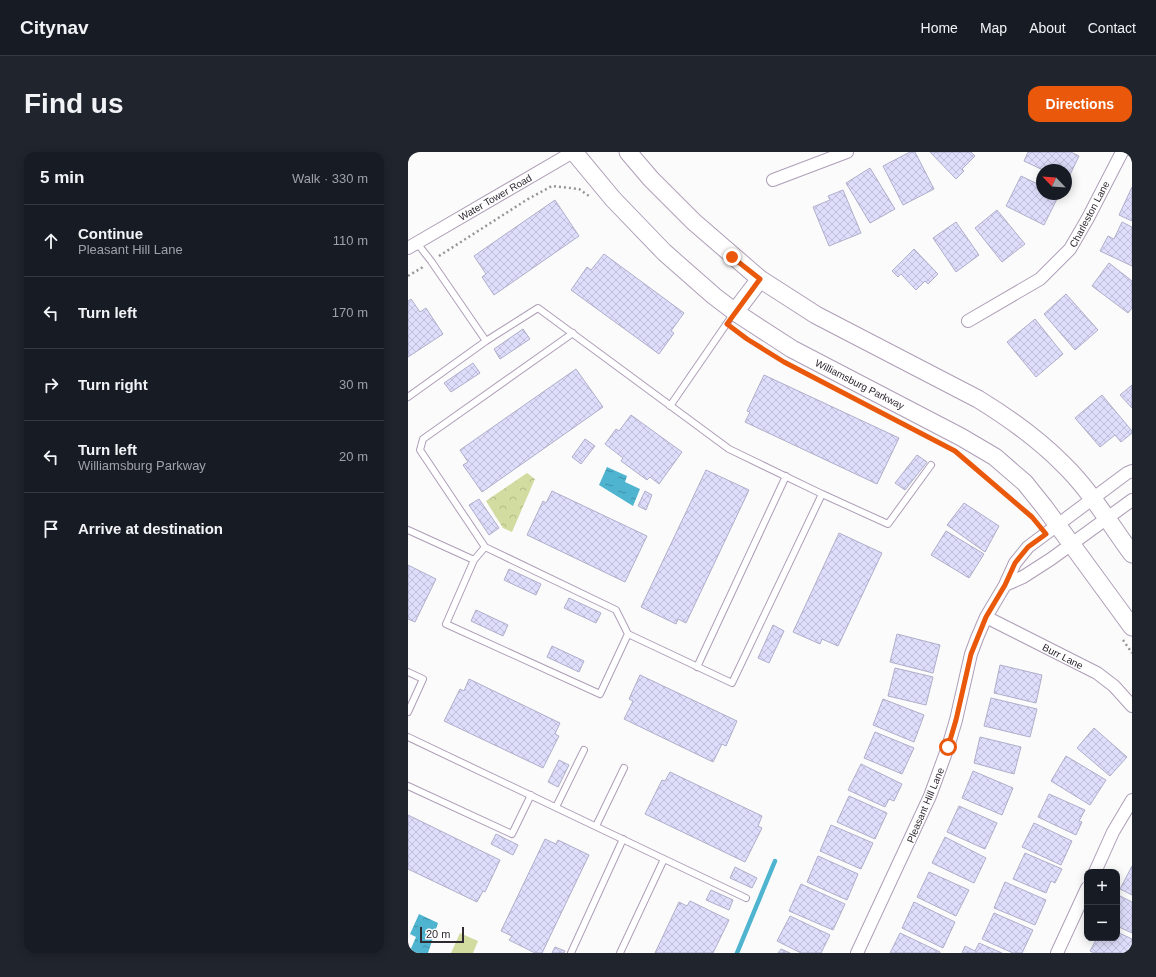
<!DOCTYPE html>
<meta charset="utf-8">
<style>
body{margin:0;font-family:Arial,sans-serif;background:#20242c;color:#f1f3f6}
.controls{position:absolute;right:12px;bottom:12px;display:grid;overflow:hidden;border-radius:8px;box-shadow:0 2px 10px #0003}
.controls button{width:36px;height:36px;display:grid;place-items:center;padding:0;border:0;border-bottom:1px solid #363941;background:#171b24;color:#f1f3f6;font:20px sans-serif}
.compass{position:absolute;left:628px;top:12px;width:36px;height:36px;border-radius:50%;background:#171b24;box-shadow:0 2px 10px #0003;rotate:295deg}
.scale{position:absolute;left:12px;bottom:10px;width:44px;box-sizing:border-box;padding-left:4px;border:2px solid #2f2932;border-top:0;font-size:11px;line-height:14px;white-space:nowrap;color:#2f2932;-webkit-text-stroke:3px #fff;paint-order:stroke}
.stop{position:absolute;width:12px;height:12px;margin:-9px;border:3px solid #ea580c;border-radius:50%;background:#fff}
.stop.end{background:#ea580c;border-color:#fff;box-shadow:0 1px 4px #0008}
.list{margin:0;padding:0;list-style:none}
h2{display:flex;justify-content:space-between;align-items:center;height:52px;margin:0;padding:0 16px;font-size:17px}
h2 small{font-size:13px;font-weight:400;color:#9ea1a6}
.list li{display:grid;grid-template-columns:26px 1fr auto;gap:12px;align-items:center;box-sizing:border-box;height:72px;padding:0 16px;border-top:1px solid #363941}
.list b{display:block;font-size:15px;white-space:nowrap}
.list p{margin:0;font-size:13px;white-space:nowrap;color:#9ea1a6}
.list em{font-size:13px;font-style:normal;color:#9ea1a6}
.icon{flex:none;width:22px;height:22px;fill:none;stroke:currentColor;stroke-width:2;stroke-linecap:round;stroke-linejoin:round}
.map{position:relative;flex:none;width:724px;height:801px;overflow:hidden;border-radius:12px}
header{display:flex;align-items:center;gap:24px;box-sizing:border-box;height:56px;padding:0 20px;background:#171b24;border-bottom:1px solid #363941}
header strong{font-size:19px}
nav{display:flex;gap:22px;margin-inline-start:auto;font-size:14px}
.intro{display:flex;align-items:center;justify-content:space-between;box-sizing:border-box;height:96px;padding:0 24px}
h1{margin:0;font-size:28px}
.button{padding:10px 18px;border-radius:12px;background:#ea580c;color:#fff;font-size:14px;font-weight:700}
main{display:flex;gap:24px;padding:0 24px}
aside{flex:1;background:#171b24;border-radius:12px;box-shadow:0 2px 10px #0003}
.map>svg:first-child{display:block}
.forest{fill:url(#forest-crowns)}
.garden{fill:#d2dba0}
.water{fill:url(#water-ripples)}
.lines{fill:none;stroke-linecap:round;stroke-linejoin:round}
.stream{stroke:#4eb4cf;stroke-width:4.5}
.building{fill:url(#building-cross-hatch);stroke:#afaeca}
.lane-casing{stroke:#ae9eb7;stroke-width:8}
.street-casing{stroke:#ae9eb7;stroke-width:14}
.secondary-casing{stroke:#ae9eb7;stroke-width:19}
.path{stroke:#989599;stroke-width:2.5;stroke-dasharray:2 3;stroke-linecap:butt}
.lane{stroke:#fff;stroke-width:6}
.street{stroke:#fff;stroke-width:12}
.secondary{stroke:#fff;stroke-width:17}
.route{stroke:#ea580c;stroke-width:5}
.labels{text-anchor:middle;stroke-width:3;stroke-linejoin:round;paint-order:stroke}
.street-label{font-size:10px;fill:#2f2932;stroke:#fff}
</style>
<header>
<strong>Citynav</strong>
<nav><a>Home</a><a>Map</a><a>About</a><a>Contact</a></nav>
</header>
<div class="intro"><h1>Find us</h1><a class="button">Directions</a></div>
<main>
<aside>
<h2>5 min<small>Walk · 330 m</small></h2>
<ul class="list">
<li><svg class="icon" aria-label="ahead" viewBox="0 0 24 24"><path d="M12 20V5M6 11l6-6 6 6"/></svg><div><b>Continue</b><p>Pleasant Hill Lane</p></div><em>110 m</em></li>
<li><svg class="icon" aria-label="left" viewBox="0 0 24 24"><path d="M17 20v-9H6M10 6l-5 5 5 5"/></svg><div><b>Turn left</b></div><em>170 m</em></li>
<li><svg class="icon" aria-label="right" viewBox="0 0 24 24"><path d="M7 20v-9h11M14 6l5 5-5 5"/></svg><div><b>Turn right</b></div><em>30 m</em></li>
<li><svg class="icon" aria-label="left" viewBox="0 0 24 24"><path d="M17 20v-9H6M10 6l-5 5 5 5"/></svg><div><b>Turn left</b><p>Williamsburg Parkway</p></div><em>20 m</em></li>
<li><svg class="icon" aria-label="arrive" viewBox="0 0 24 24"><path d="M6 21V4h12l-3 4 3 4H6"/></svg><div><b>Arrive at destination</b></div></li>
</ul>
</aside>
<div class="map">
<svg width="724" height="801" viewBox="0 0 724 801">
<defs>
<pattern id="forest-crowns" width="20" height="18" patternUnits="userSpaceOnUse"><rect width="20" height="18" fill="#d2dba0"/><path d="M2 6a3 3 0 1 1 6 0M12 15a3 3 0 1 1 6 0" fill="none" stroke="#b5bc8a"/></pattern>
<pattern id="water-ripples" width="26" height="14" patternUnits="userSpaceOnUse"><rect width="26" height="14" fill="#4eb4cf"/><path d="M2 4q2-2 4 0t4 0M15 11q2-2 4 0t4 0" fill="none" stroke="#4192a9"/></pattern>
<pattern id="building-cross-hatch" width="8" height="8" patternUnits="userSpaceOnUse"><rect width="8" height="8" fill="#dedefc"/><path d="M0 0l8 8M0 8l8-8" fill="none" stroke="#bfbed8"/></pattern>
</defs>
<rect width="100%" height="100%" fill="#fbfbfb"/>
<path class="forest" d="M119,321L127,327L104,380L95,376L78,349Z"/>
<path class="garden" d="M52,781L70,789L65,801H43Z"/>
<path class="water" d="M199,315L219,324L217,330L232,337L225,354L191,333Z
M11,762L30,771L20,801H1L8,785L2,782Z"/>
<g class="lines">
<path class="stream" d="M329,801L367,709"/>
</g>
<path class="building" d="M502,0H507L526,37L495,53L475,14Z
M522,0H563L567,4L554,17L556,19L548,27Z
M620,0H663L671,4L658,31V18H635L616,9Z
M462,16L487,57L462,71L438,31Z
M613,24L634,34V42L651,43L636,73L598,54Z
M724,35V69L711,63Z
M435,38L453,81L421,94L405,55L422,48L420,44Z
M147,48L171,84L86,143L74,125L78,122L66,104Z
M589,58L617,92L594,110L567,76Z
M548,70L571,103L548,120L525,86Z
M714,70L724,75V114L692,99L700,84L706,87Z
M506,97L530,122L520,132L517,129L508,138L493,122L490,125L484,119Z
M196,102L276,161L263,179L266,181L251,202L163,138L179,115L183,118Z
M701,111L724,129V156L720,161L684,134Z
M658,142L690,178L667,198L636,162Z
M3,147L12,160L18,156L35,182L0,205V149Z
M627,167L655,202L628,225L599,190Z
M115,177L122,187L92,207L86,197Z
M65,211L72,221L43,240L36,231Z
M168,217L195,255L74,340L55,313L60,310L52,298Z
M356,223L491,286L469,332L337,270L342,260L339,259Z
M724,233V256L712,243Z
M694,243L724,279V281L713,290L707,283L692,295L667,266Z
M223,263L274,300L251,332L242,325L239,328L213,309L215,306L197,292L208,277L211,279Z
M177,287L187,294L173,312L164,305Z
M509,303L519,310L497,338L487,331Z
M298,318L341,338L278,471L270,467L268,472L233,455Z
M144,339L239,384L217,430L119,383L135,349L138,351Z
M237,339L244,343L238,358L230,354Z
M71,347L91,376L81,383L61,353Z
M556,351L591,374L577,400L539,373Z
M538,379L576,402L561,426L523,403Z
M431,381L474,401L430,494L414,487L412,492L385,480Z
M0,413L28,427L7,470L0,467Z
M101,417L133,432L128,443L96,428Z
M161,446L193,461L188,471L156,456Z
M68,458L100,473L95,484L63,469Z
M365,473L376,479L361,511L350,506Z
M489,482L532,493L525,521L482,510Z
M144,494L176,509L171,520L139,505Z
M592,513L634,523L628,551L586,541Z
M487,516L525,525L518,553L480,544Z
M232,523L329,569L318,594L314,592L305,610L216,567L225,549L221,547Z
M61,527L152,571L147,582L151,584L135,616L36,569L52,537L56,539Z
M583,546L629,557L622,585L576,574Z
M475,547L516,563L506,590L465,573Z
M686,576L719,605L702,624L669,596Z
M467,580L506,596L494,622L456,606Z
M572,585L613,595L606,622L566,611Z
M658,604L698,628L682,653L643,629Z
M151,608L161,613L150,635L140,630Z
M453,612L494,632L486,649L481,647L477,655L440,638Z
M565,619L605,636L594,663L554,646Z
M262,620L354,664L350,674L354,676L337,710L237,662L254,628L257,629Z
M641,642L677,658L671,669L674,670L668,683L630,665Z
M441,644L479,661L467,687L429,670Z
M551,654L589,671L577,697L539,680Z
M0,663L92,708L77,740L75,739L69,750L0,717Z
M626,671L664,689L653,713L614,695Z
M423,673L465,691L453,717L412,699Z
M88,682L110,693L105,703L83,692Z
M537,685L578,706L566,731L524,711Z
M137,687L148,692L150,688L181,703L134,801H127L101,788L104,784L93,779Z
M617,701L654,717L647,731L643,729L638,741L605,727Z
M410,704L450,722L439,748L399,730Z
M724,714V743L712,737Z
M327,715L349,726L344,736L322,726Z
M521,720L561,738L548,764L509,745Z
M597,730L638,748L627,773L586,756Z
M393,732L437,752L425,778L381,759Z
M303,738L325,748L321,758L298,748Z
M710,743L724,750V781L709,774V746Z
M282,749L321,768L305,801H247L271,750L279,754Z
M506,750L547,770L535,796L494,776Z
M586,761L625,778L614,801H605L574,787Z
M382,764L422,783L413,801H393L369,789Z
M709,780L724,787V801H686L682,799L689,786H709Z
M492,781L532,800V801H482Z
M571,791L594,801H554L557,794L567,799Z
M147,795L157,799L156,801H144Z
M373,797L382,801H370Z"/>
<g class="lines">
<defs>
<path id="lane" d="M9,91L23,109L78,189
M0,245L78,189L130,156L321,297L414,342L324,531L220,482L192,542L38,472L66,408L0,378
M262,254L326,161
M414,342L480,372L523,313
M77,395L208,458L220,482
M66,408L77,395L12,298L15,287L165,181
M289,515L378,324
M0,520L15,527L0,560
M0,585L256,707L212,801
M0,634L104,682L123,643
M148,655L176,598
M188,674L216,616
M256,707L338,746
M163,801L215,687"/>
<path id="street" d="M365,28L439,0
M0,96L165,0
M560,169L632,127L662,97L680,66L714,0
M597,433L615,425L643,407L724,348
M578,465L689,521L706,534L724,554
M687,720L705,680L724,648
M449,801L522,644L540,595L548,568L563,502L569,486L578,465L597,433L607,411L620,395L719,321L724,319
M649,801L679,736"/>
<path id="secondary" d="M166,0L205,47L256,100L306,144L327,160L384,197L553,285L587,305L617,331L637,356L724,475
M220,0L243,27L286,70L352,127L408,163L570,247C601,266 630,287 655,312C682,338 702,372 724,402
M327,160L352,127"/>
</defs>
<use href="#lane" class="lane-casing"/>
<use href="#street" class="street-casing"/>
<use href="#secondary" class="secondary-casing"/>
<path class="path" d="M31,104L120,47L144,34L171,37L181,44
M0,124L15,115
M554,305L619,360
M715,488L724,501"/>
<use href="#lane" class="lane"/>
<use href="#street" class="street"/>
<use href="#secondary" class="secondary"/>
</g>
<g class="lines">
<path class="route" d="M324,105L352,127L319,172L339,187L376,210L547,299L624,365L638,382L620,395L607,411L597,433L578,465L563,502L548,568L540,595"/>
</g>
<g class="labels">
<g class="street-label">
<text transform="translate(87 45) rotate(-30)" y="4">Water Tower Road</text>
<text transform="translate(681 62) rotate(-62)" y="4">Charleston Lane</text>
<text transform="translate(452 232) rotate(27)" y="4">Williamsburg Parkway</text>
<text transform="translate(655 504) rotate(27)" y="4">Burr Lane</text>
<text transform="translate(517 653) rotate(-67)" y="4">Pleasant Hill Lane</text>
</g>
</g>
</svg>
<div class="controls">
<button>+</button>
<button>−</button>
</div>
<svg class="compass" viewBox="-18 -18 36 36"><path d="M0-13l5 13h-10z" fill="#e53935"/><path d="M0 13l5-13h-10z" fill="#9ea1a6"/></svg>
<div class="scale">20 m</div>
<div class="stop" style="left:540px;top:595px"></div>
<div class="stop end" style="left:324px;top:105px"></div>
</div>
</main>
